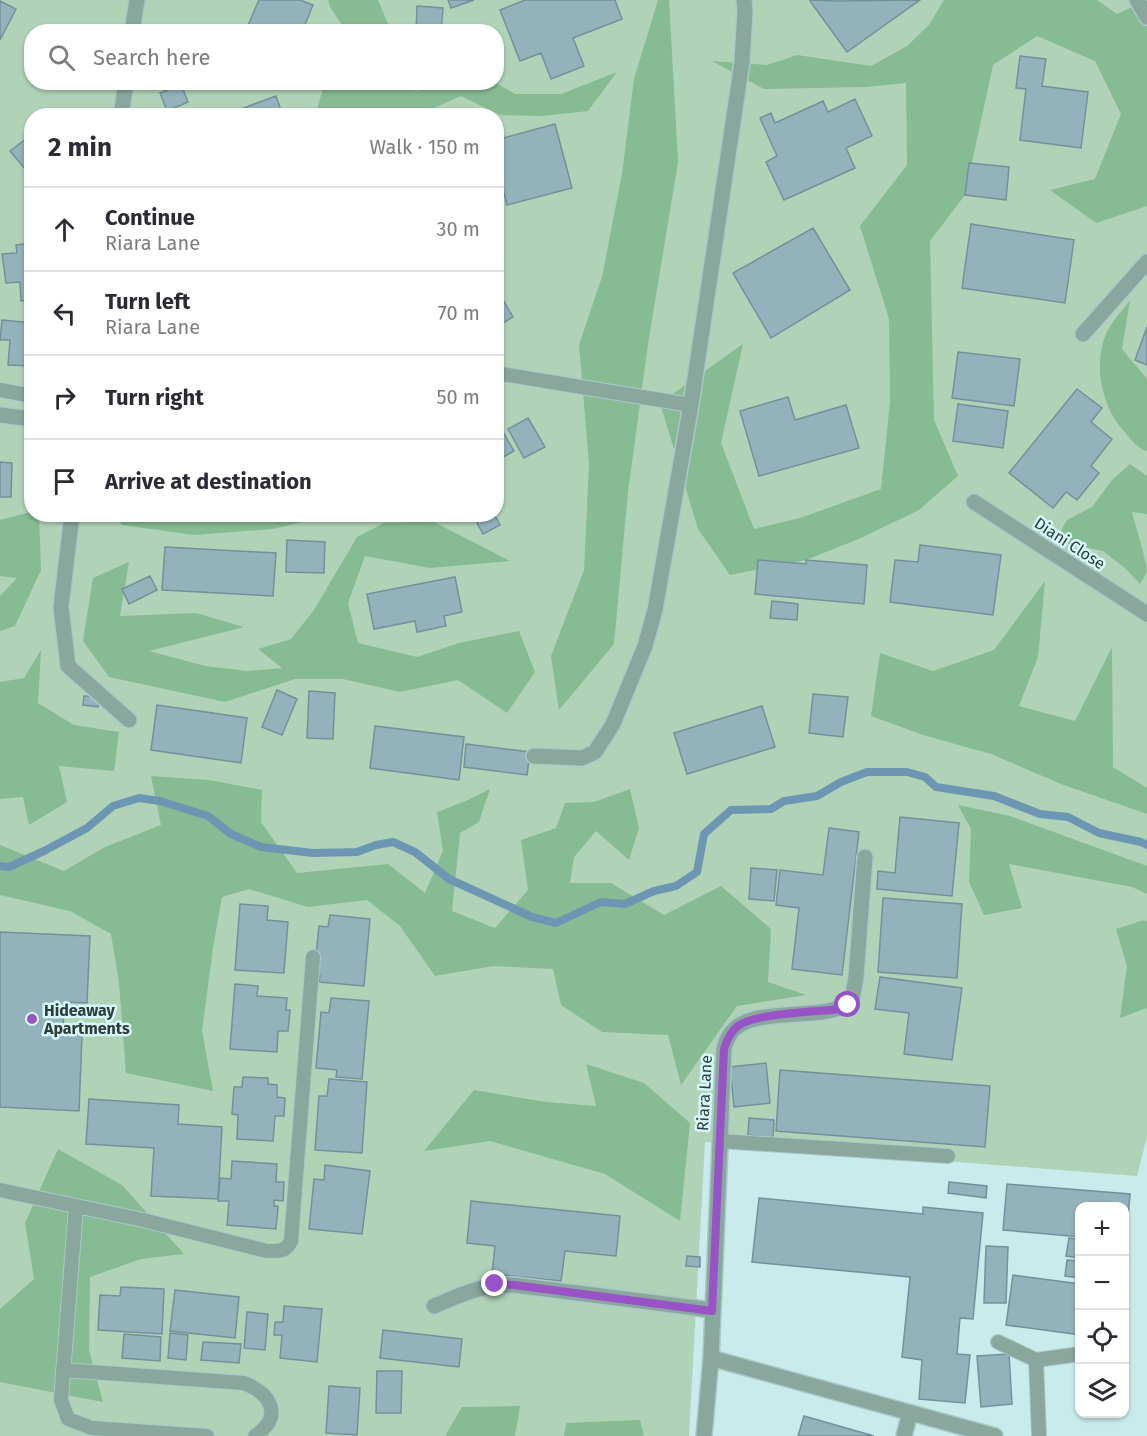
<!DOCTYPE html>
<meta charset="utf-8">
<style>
body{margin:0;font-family:"Fira Sans",sans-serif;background:#f7f7f7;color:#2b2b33}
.controls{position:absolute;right:18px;bottom:18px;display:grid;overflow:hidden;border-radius:12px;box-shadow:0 2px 4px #0004}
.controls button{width:54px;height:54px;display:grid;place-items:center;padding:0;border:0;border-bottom:2px solid #e1e1e2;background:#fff;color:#2b2b33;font:30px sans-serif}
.stop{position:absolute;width:18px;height:18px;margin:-14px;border:4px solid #9853c7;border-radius:50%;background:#fff}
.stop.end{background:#9853c7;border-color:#fff;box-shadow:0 2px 6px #0008}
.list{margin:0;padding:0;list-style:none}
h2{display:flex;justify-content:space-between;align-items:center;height:78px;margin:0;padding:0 24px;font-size:26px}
h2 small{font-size:20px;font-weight:400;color:#7c7c81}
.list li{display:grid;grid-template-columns:39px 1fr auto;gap:18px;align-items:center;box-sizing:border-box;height:84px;padding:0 24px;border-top:2px solid #e1e1e2}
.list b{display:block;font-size:22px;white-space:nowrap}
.list p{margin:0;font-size:20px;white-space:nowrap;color:#7c7c81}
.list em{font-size:20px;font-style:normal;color:#7c7c81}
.icon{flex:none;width:33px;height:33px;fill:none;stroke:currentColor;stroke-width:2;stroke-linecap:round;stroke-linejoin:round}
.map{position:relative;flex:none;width:1147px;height:1436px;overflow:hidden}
.search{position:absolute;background:#fff;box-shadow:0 2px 4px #0004;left:24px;top:24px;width:480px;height:66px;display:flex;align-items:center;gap:15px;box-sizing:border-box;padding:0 21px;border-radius:24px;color:#7c7c81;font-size:22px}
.panel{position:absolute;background:#fff;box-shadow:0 2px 4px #0004;left:24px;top:108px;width:480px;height:414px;border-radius:24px}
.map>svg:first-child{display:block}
.green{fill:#b0d3b7;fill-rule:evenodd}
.forest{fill:#86bb93}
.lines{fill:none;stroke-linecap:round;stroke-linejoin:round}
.stream{stroke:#6d96b2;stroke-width:8}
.building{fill:#94b2bc;stroke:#73919a;stroke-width:1.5}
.lane-casing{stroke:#aac8c8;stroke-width:16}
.street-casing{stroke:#aac8c8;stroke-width:18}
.lane{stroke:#89a79d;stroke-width:14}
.street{stroke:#89a79d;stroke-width:15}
.route{stroke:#9853c7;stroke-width:8}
.poi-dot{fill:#9853c7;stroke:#d6f8f8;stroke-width:2}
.labels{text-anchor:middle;stroke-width:5;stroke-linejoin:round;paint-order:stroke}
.street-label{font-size:16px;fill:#2e3c3c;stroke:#d6f8f8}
.poi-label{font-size:16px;font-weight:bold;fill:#2e3c3c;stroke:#d6f8f8;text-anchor:start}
</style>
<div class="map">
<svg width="1147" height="1436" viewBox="0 0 1147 1436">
<rect width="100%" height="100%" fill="#c9ebeb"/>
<path class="green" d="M0,0H1147V1137L1137,1176L705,1142L689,1436H0ZM32,32H496V82H32ZM32,116H496V514H32Z"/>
<path class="forest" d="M328,0H378L391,31H346L330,7Z
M658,0H669L678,162L648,344L628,492L614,644L559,710L551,656L584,570L589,464L579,345L602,277L622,174L634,79Z
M944,0H1097L1117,14L1147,0V206L1096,223L1050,190L1095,179L1121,114L1095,61L1037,36L993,65L965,195L930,241L934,420L958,476L919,510L861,538L806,560L730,575L698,529L660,403L743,344L721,443L754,529L800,518L881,489L890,402L889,319L860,226L907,165L906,83L866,87L764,89L712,61L767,65L797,55L871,66L907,46L929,25Z
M617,72L588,111L542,116L500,115L461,96L425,112L424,115H315L325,83H410L415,91L443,87L447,83H496L515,94H561Z
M1130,300L1122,349L1147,379V451C1137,449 1130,438 1123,430C1101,405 1092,361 1108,330C1113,320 1123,310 1130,300Z
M1130,464L1147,476V514L1132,512C1135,524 1147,562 1147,571C1146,576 1142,580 1140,584L1126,569L1103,551L1055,541L1067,520L1092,507L1112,480Z
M31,512L32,514L39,515L41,570L15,626L0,631V596L17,578L0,576V520Z
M116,515H331L273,529L194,535L122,525Z
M434,522L510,561L430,568L365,556L348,603L358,643L417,657L459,643L519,631L535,672L507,713L458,680L400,692L343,679H295L225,702L109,677L83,641L93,578L129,562L120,616L196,613L244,627L149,651L205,666L247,671L282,668L258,649L291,639L314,610L357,537L384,523Z
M1045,581L1038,657L1019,706L1075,721L1112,647L1113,767L1147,788V814L1061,784L991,754L923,735L871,716L880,653L933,671L994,650Z
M41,650L38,703L74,725L119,732L114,771L59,766L67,802L29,825L23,797L0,799V682L24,678Z
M151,776L209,780L262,790L261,822L297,873L388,864L425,893L443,851L437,812L466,801L490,789L479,822L460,833L452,911L495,928L528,890L521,840L556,828L565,803L594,802L630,789L639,828L629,860L596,831L574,857L570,883H611L664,915L721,886L771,929L768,982L806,995L737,1006L681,1085L668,1035L602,1032L561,1005L553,969L493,966L435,976L400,926L367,900L308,907L249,889L222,897L213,948L202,1031L213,1091L126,1073L119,983L111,934L70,911L0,895V845L64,871L105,847L161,825Z
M958,805L1010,816L1147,866V894L1132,887L1009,864L1022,908L984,915L969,882L971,829Z
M1144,920L1147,922V1008L1120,1018L1127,966L1116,929Z
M586,1064L644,1083L690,1123L680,1221L605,1174L490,1141L424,1151L474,1090L546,1102L596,1106Z
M58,1149L122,1185L184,1254L141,1259L90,1277L89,1350L103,1402L0,1382V1309L34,1279L25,1223Z
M520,1406L515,1436H445L462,1407Z
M640,1420L644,1436H564L566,1423Z"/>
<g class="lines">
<path class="stream" d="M0,866L9,867L44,851L87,828L113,806L139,798L160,801L208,816L231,834L261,847L313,853L357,852L376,845L393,842L415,852L449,879L532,917L556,923L601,902L625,904L654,891L676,886L697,872L704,834L731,810L771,809L784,801L817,796L841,782L867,772H907L925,777L936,787L994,796L1040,814L1068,817L1099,833L1141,842L1147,845"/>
</g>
<path class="building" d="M259,0H300L313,5L302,32H245Z
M448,0H474L451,8Z
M525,0H615L622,19L573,38L584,66L551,79L541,53L520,61L500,10Z
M812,0L837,1L920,0L847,52L810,1Z
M0,1L16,9L0,40Z
M417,6L443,8L441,32H416Z
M1020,56L1046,59L1042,86L1088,92L1081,148L1020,140L1026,89L1016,88Z
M181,84L188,102L167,111L160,93Z
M276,96L283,116H222Z
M855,99L872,136L846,148L855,168L784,200L766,162L777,156L760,118L771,113L775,123L823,101L828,112Z
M216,109L218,116H199Z
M555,124L572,188L507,205L501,180L496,181V140Z
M32,134V176H31L10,151Z
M969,163L1009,167L1006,200L965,195Z
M971,224L1074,240L1065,303L962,288Z
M813,228L850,290L771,338L733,273Z
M32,243V300L21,301L20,282L6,283L2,254L17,253L16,245Z
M496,288L513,317L496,327Z
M2,320L32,323V366L8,365L10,340H0Z
M1147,327V365L1135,360Z
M958,352L1020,359L1014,406L952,398Z
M1077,389L1102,408L1091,422L1112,439L1091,466L1099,473L1077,500L1066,492L1053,508L1009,473Z
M788,397L795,420L846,405L859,448L759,476L740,411Z
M958,404L1008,411L1003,448L953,441Z
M528,418L545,447L524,458L508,429Z
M496,420L514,451L496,461Z
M0,462L12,463L11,497H0Z
M484,514H494L500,525L483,534L475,519Z
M287,540L325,542L324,573L286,572Z
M920,545L1001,555L993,615L890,602L895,560L918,562Z
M165,547L276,553L273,596L162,590Z
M758,560L806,564V560L867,565L864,604L755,594Z
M150,576L157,590L129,604L122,589Z
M455,577L462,612L444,616L446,626L417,632L415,621L374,629L367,594Z
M772,601L798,604L797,620L770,618Z
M277,690L297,699L282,735L262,727Z
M309,691L335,693L333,739L307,738Z
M813,694L848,697L843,737L809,733Z
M84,696L99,697L98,707L83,705Z
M157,705L247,718L241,763L151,750Z
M762,706L775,747L687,774L674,733Z
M375,726L464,737L459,780L370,768Z
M466,744L530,752L527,775L464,767Z
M900,817L959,823L952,896L877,889L878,871L895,873Z
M829,828L859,832L842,975L792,969L799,908L776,905L780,870L823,875Z
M751,868L777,870L774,901L749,899Z
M883,898L962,904L957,978L878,972Z
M240,904L268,906L267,920L288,922L284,973L235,970Z
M330,915L370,919L364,986L319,982L320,975L314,974L319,926L328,927Z
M0,932L90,936L87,1003L64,1002L63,1034L82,1035L79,1111L0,1107Z
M880,977L962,988L952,1060L904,1054L909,1013L875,1009Z
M235,984L258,986L257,996L287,998L286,1010H290L288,1031H278L277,1052L230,1049Z
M331,998L369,1001L362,1079L336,1077L337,1070L316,1068L321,1012L329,1013Z
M766,1063L770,1103L734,1107L730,1067Z
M780,1070L990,1086L985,1147L776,1131Z
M243,1077L268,1078V1084L277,1085V1097L285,1098L284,1116H275L273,1141L237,1139L238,1115L232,1114L234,1087H242Z
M329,1079L367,1082L362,1153L315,1150L319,1096H327Z
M89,1099L179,1105L178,1124L222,1127L218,1199L151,1196L154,1148L86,1144Z
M749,1118L774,1120L773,1138L748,1135Z
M232,1161L277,1164L276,1182H284L283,1201L274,1200V1206H278L276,1229L227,1225L229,1201H218L220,1178L231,1179Z
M325,1165L370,1171L362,1234L309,1229L314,1179L324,1180Z
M949,1182L987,1186L986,1198L948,1193Z
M1007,1184L1130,1194L1126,1241L1124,1206H1080V1237L1003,1230Z
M759,1198L923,1214V1207L983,1213L973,1319L960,1318L957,1354L970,1355L965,1403L919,1399L922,1360L902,1357L910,1277L752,1262Z
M471,1201L620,1216L616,1256L565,1251L561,1281L492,1274L495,1246L467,1243Z
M1069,1238L1080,1240V1258L1066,1256Z
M986,1246L1008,1247L1006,1303H984Z
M687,1256L700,1257V1267L686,1266Z
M1067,1260L1080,1261V1278L1065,1276Z
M1013,1275L1080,1284V1335L1006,1325Z
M121,1287L164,1289L162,1334L98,1330L100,1295L120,1296Z
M175,1290L239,1297L235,1338L170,1331Z
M284,1306L322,1309L317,1362L280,1358L282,1335H274L275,1322H283Z
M247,1312L268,1314L265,1350L244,1348Z
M383,1330L462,1339L459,1367L380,1358Z
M170,1333L188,1335L186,1360L168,1358Z
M124,1334L161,1337L160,1361L122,1358Z
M203,1342L241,1344L239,1363L201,1360Z
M1009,1354L1012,1404L981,1407L977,1356Z
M377,1371H402L401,1413H376Z
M329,1386L360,1388L357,1435L326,1433Z
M804,1416L874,1436H798Z"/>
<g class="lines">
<defs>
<path id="lane" d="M496,373L691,405
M0,390L32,396
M720,1141L948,1156
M0,1190L143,1220L267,1251C279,1251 286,1252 291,1241L313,957
M76,1207L61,1400L68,1419L92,1428L207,1436
M998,1342L1036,1360L1080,1354
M1036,1360L1039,1436
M63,1370L244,1383C271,1394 284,1416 255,1436"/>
<path id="street" d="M1137,0L1147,17
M132,32L137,0
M121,116L126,82
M1083,334L1147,262
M0,415L32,419
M974,502L1147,614
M72,514L61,607L68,666L129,720
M534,756L582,758L595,752L613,724L645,646L655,610L691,405L742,62L745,11L744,0
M434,1306C463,1294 481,1284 514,1285L712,1310
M711,1358L995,1436
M704,1436L711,1358L724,1049C725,1045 726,1040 729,1036C747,1002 829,1025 852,1000L856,977L865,857
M904,1436L910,1413"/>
</defs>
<use href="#lane" class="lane-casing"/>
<use href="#street" class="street-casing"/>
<use href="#lane" class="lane"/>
<use href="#street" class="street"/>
</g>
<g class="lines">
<path class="route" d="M495,1284L514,1285L712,1311L724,1049C727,1040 730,1032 738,1026C755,1013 817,1012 840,1009L848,1005"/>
</g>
<circle class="poi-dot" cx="32" cy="1019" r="6"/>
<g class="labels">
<g class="street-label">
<text transform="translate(1070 543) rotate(33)" y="6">Diani Close</text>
<text transform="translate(704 1093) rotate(-87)" y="6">Riara Lane</text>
</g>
<g class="poi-label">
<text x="44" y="1016">Hideaway<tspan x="44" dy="18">Apartments</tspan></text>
</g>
</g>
</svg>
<div class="controls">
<button>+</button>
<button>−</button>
<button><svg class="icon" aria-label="locate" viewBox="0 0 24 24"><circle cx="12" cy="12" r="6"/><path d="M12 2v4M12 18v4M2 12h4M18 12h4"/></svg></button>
<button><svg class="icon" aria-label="layers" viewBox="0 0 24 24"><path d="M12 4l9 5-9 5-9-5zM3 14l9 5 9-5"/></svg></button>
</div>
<div class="stop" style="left:848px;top:1005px"></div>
<div class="stop end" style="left:495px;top:1284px"></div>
<div class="search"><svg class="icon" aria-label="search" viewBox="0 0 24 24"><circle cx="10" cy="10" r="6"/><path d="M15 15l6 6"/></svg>Search here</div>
<section class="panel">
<h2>2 min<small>Walk · 150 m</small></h2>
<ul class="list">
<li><svg class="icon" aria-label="ahead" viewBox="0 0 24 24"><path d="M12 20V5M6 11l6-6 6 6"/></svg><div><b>Continue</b><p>Riara Lane</p></div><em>30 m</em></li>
<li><svg class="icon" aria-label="left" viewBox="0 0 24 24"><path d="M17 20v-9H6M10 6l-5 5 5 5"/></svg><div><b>Turn left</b><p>Riara Lane</p></div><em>70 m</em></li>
<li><svg class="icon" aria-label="right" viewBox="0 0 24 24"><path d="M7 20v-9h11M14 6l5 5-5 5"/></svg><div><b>Turn right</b></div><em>50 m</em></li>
<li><svg class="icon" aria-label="arrive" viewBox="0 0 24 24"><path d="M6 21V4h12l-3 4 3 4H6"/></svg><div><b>Arrive at destination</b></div></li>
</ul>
</section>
</div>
